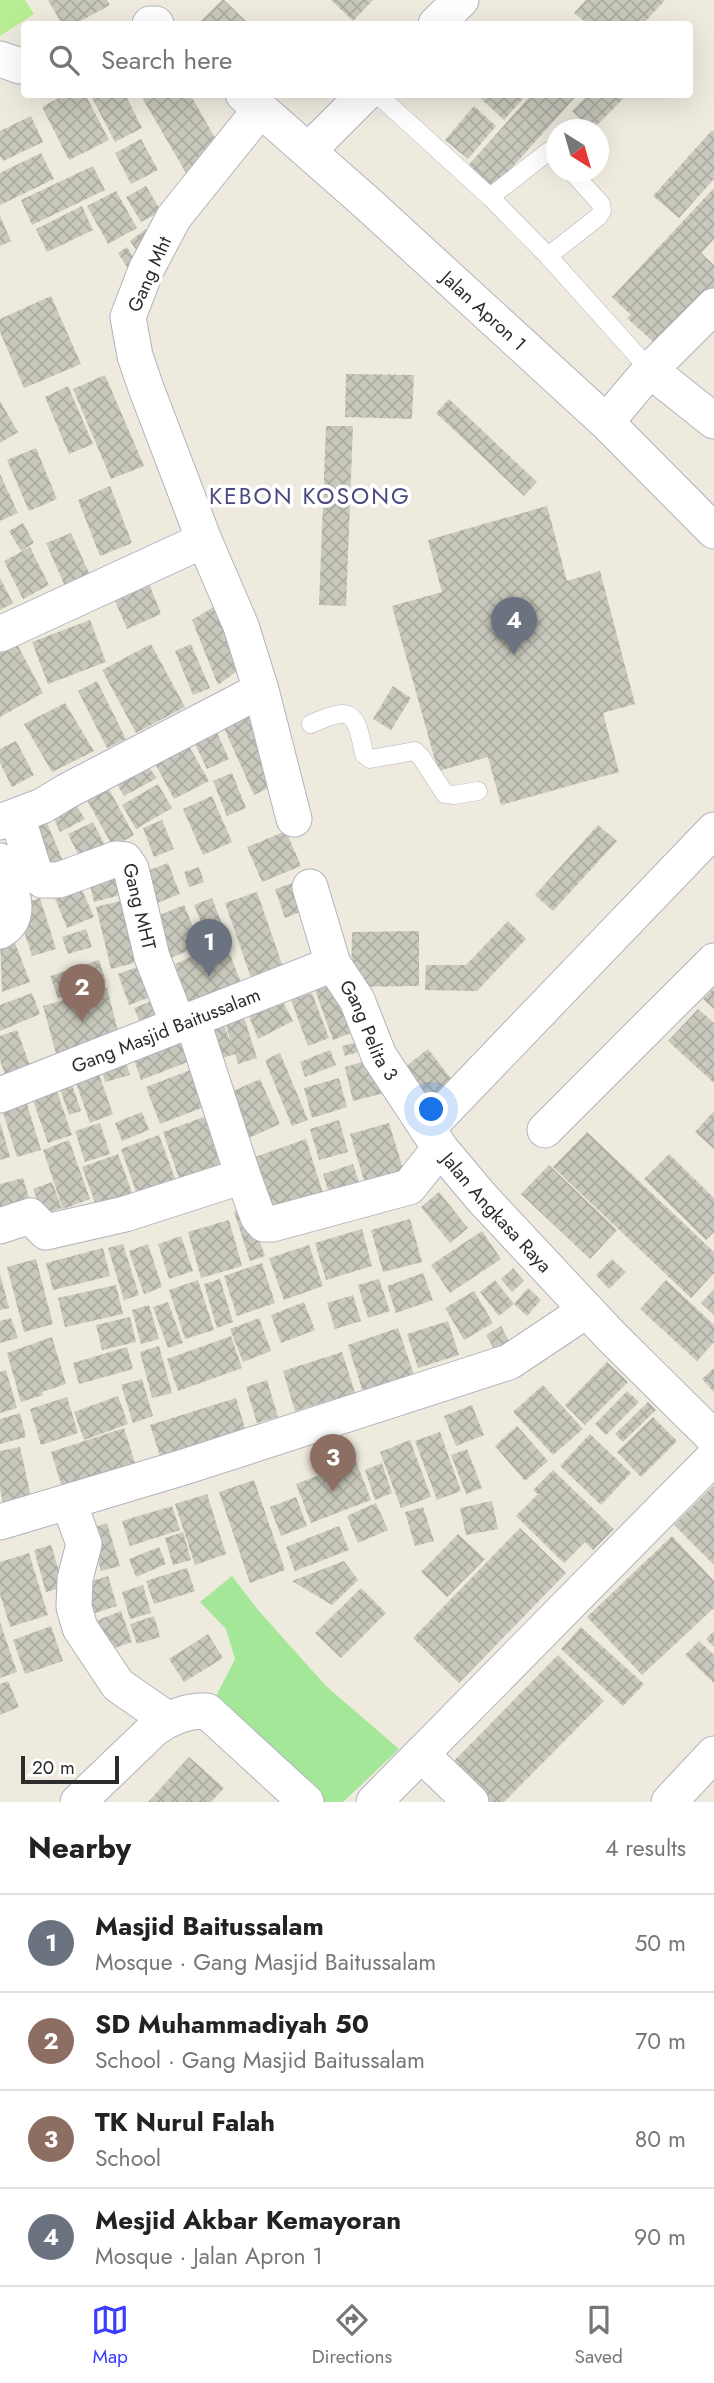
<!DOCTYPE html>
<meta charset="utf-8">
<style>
body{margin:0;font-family:Jost,sans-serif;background:#f6f6f6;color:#222}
.compass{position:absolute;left:546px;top:119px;width:63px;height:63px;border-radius:50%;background:#fff;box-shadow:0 7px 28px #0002;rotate:143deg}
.scale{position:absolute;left:21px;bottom:18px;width:98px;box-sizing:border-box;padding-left:7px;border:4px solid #2c2c2c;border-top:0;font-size:19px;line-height:24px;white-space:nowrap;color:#2c2c2c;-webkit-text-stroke:5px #fff;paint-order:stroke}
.you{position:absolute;left:432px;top:1110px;width:24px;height:24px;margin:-18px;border:5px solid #fff;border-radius:50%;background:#1a73e8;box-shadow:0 0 0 10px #1a73e833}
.badge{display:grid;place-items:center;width:46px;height:46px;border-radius:50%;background:#3a3cff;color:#fff;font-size:23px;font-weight:700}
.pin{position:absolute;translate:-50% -58px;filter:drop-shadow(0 2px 4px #0008)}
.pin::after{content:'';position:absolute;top:37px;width:24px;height:21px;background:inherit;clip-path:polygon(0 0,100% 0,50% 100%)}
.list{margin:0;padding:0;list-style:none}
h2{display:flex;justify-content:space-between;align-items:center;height:91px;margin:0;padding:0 28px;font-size:30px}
h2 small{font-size:23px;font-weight:400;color:#767676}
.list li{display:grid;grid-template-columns:46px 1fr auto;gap:21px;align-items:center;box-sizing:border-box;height:98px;padding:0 28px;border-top:2px solid #e0e0e0}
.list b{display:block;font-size:26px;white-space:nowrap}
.list p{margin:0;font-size:23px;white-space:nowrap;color:#767676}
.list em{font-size:23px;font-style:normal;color:#767676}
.icon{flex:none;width:38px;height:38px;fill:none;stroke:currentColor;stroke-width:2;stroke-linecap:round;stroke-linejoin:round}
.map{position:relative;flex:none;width:714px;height:1802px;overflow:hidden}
.search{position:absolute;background:#fff;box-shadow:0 7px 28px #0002;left:21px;right:21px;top:21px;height:77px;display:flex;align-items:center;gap:18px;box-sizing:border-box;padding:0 24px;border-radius:7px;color:#767676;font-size:26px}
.sheet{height:483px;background:#fff}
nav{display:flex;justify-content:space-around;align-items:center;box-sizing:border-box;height:98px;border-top:2px solid #e0e0e0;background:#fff;font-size:19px;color:#767676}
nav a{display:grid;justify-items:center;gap:4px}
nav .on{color:#3a3cff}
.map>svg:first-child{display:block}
.grass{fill:#a5e798}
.pitch{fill:#b8ee93}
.building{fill:url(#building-cross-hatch)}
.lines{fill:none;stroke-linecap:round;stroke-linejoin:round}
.service-casing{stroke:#b2b2c0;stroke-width:19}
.minor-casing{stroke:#b2b2c0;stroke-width:37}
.service{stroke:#fff;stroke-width:18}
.minor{stroke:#fff;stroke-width:35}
.labels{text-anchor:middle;stroke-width:7;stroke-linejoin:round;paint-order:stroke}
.street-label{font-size:19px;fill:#2c2c2c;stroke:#fff}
.quarter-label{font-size:23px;letter-spacing:2px;fill:#4a4a7f;stroke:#fff}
</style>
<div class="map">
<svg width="714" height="1802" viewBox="0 0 714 1802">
<defs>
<pattern id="building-cross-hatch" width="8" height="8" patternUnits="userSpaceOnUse" patternTransform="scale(1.75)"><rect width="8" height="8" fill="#c9c8bc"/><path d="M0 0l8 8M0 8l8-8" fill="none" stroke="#adaca2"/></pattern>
</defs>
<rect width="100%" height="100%" fill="#eeeade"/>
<path class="grass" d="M232,1576L258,1610L326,1686L399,1749L343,1802H321L211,1706L235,1659L226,1629L200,1602Z"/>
<path class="pitch" d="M0,0H25L34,14L0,36Z"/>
<path class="building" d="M48,0H107L110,5L75,24H62Z
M222,0H224L249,24H198Z
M331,0H373L353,21Z
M586,0H665L643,24H588L574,13Z
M66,94H85L109,140L69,160L42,107Z
M90,94H125L142,128L115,142Z
M140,94H190L223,152L186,173Z
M481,94H527L504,120L479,97Z
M532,94H578L490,192L465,169Z
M589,94H628L592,130L572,111Z
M474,106L496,126L468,159L445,140Z
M31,116L43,142L3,161L0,156V131Z
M712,130L714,132V179L679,218L653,196Z
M141,139L158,170L131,184L115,153Z
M41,153L54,179L0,205V173Z
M93,166L105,190L32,225L21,200Z
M146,186L161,211L141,222L126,197Z
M714,188V239L701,253L714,265V293L661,349L627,318L631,315L612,297Z
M116,191L137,228L108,244L87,206Z
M82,206L93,230L47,252L36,229Z
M0,216L11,241L0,246Z
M146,229L159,247L142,258L130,241Z
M127,247L143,272L134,278L118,253Z
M51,296L81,364L24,388L0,332V319Z
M346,374L414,375L412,419L345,417Z
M105,375L144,466L111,479L73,389Z
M68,386L93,444L69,454L45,397Z
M449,399L537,482L524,496L436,413Z
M0,401L18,432L0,443Z
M326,426H353L346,606L319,605Z
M36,448L57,499L29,511L7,460Z
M0,474L18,513L0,521Z
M110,486L132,543L100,556L78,500Z
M547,506L567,581L600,571L635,704L603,713L619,772L501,805L488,757L438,771L392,606L442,592L428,540Z
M23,523L34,543L21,551L9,531Z
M71,533L90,575L65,586L46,543Z
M30,547L49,585L23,599L4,561Z
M0,578L13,603L0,610Z
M148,581L161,614L127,629L113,596Z
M227,603L252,666L236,672L218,685L192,620L212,608Z
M90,620L106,662L48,684L32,642Z
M16,642L43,693L0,717V651Z
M151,644L185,707L136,733L102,670Z
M191,644L210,688L193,695L175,651Z
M97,681L126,739L107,748L78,691Z
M393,686L411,698L391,730L373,719Z
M65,703L94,751L52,772L24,724Z
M251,716L281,782L254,795L224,728Z
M214,726L229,759L207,769L191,736Z
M16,741L34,775L12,787L0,763V749Z
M186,741L209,781L174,799L151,756Z
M145,762L157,778L124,796L114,779Z
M232,773L246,808L227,816L213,781Z
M104,780L134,835L113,847L82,791Z
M158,784L172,808L136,829L122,805Z
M212,796L232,842L203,855L183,809Z
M72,798L85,819L60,832L50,810Z
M44,816L64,863L45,871L28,822Z
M162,820L174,849L154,857L143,828Z
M93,822L110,855L85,868L68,834Z
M598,825L617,841L553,911L535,895Z
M286,831L301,866L262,882L247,847Z
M168,863L180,894L157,903L145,872Z
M199,867L204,882L189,887L184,872Z
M121,868L127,893L94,902L88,877Z
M301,880L312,907L285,918L275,889Z
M78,881L94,917L67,928L52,891Z
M257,892L283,967L251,978L225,903Z
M40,898L56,949L32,956L16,906Z
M212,898L224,929L207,936L194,905Z
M129,899L145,960L111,969L96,907Z
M184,905L201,945L166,960L148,920Z
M508,921L526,939L477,991L425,990L426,965H466Z
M86,929L92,947L68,954L62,937Z
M419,931V986L351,987L352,932Z
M12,935L30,982L2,992L0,940Z
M225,942L244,990L190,1008L175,964Z
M99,960L106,982L58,998L50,976Z
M145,964L156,995L129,1005L118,974Z
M340,981L359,1030L333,1040L315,990Z
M107,988L120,1039L57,1057L43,1006Z
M714,988V1009L703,999Z
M32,993L40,1014L0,1031V1005Z
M312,993L329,1038L308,1046L291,1000Z
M281,998L293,1021L258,1039L247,1011Z
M157,999L167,1023L144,1033L134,1008Z
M698,1009L714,1023V1083L668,1041Z
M243,1014L257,1058L238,1064L235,1054L216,1060L204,1022L222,1018L231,1045L225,1020Z
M17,1030L32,1071L7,1080L0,1060V1036Z
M182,1032L193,1060L141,1080L131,1051Z
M369,1039L372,1048L345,1056L342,1046Z
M428,1049L455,1084L422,1110L395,1075Z
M330,1050L336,1065L305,1077L300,1062Z
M280,1053L308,1120L292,1126L265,1060Z
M124,1056L130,1075L105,1082L100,1063Z
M376,1058L384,1093L353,1101L345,1067Z
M96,1066L113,1114L90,1123L73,1074Z
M196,1068L209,1105L160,1124L146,1087Z
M339,1078L347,1107L312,1118L304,1088Z
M70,1079L81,1111L69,1115L58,1083Z
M260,1079L280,1124L240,1142L220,1097Z
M54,1083L72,1135L48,1143L30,1092Z
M24,1094L41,1150L17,1157L0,1103Z
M714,1111V1149L695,1132Z
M142,1112L149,1130L122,1141L115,1123Z
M212,1114L231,1169L182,1187L163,1132Z
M339,1120L348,1152L319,1160L310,1129Z
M0,1122L10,1157L0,1160Z
M100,1123L110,1154L85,1162L75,1131Z
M389,1123L406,1178L367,1190L350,1134Z
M587,1132L714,1252V1273L691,1298L553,1167Z
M159,1135L179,1189L140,1203L121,1149Z
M306,1139L325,1200L265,1218L246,1160Z
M69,1140L90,1199L63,1209L43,1150Z
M118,1154L133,1195L97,1208L82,1167Z
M669,1154L714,1198V1232L706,1240L644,1179Z
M353,1164L361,1188L330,1197L323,1174Z
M549,1165L617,1230L590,1259L521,1194Z
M23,1178L32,1208L0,1217V1184Z
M52,1182L62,1208L43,1215L33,1189Z
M439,1192L468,1228L450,1243L421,1207Z
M248,1207L265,1256L250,1261L234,1212Z
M410,1219L422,1262L383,1272L371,1230Z
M229,1220L242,1266L201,1278L188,1232Z
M362,1229L372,1266L326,1280L315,1243Z
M482,1231L501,1259L450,1293L431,1265Z
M181,1236L193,1271L169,1279L158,1244Z
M123,1244L139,1295L124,1300L108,1248Z
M148,1244L162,1287L144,1294L129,1251Z
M309,1245L323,1286L284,1300L269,1258Z
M103,1248L110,1276L53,1290L46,1263Z
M36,1259L53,1324L24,1332L7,1267Z
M612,1259L626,1272L609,1289L596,1275Z
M262,1263L275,1303L237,1316L224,1276Z
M513,1268L524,1281L512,1292L501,1279Z
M423,1273L433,1300L396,1313L387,1286Z
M0,1274L9,1308L0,1310Z
M220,1279L233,1322L217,1328L204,1284Z
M379,1279L390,1311L368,1318L358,1285Z
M198,1280L214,1330L185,1339L169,1290Z
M495,1280L514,1304L528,1288L541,1300L527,1316L514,1304L499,1316L480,1292Z
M666,1280L714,1325V1342L697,1361L640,1309Z
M116,1285L123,1314L65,1327L58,1298Z
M714,1289V1315L701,1303Z
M474,1291L493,1323L464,1340L445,1308Z
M353,1295L361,1321L335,1329L327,1303Z
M168,1302L183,1343L168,1348L153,1307Z
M304,1302L315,1330L281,1343L271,1315Z
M149,1305L159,1339L141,1344L132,1310Z
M130,1317L136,1342L102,1350L96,1325Z
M11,1318L18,1338L0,1343V1321Z
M259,1318L271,1351L243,1362L230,1329Z
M448,1321L459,1355L418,1368L407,1334Z
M501,1326L516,1354L501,1362L486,1335Z
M398,1328L414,1375L363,1392L348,1345Z
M231,1336L242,1368L178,1391L167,1359Z
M52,1337L66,1384L42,1392L43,1395L21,1402L7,1353Z
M159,1346L172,1393L152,1398L140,1352Z
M127,1347L133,1369L79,1384L73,1363Z
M342,1352L355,1393L295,1411L283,1371Z
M607,1362L628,1382L585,1425L565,1405Z
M714,1368V1392L702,1379Z
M6,1370L17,1408L0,1413V1372Z
M142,1379L153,1416L133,1423L121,1385Z
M267,1380L278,1417L257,1423L246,1387Z
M543,1385L583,1429L553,1455L513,1412Z
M627,1391L639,1402L606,1435L595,1424Z
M118,1396L128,1424L84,1440L74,1412Z
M67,1397L78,1433L41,1445L30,1409Z
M236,1398L247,1435L162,1462L150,1425Z
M648,1402L656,1410L623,1442L615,1434Z
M472,1405L484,1435L456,1446L444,1416Z
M20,1413L26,1437L0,1444V1419Z
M653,1417L677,1441L641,1477L617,1452Z
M517,1426L548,1461L525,1481L495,1446Z
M124,1428L136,1466L63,1490L51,1452Z
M440,1432L461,1491L437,1500L415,1441Z
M590,1434L631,1473L601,1505L560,1466Z
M410,1440L431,1497L401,1508L380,1452Z
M20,1447L31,1497L3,1503L0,1489V1451Z
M467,1449L482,1488L466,1494L451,1455Z
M356,1461L371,1500L311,1523L296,1484Z
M382,1463L392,1493L375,1500L365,1470Z
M553,1470L614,1529L593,1550L585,1542L564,1563L516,1516L538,1494L533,1490Z
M254,1480L285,1570L250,1583L219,1492Z
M714,1485V1565L674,1525Z
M207,1494L226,1554L195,1565L175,1504Z
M296,1497L307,1526L281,1536L270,1507Z
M492,1501L498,1529L466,1535L460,1508Z
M376,1503L388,1530L358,1543L347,1516Z
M172,1506L180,1530L130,1546L122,1521Z
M423,1507L434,1541L415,1546L405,1512Z
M107,1523L120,1566L101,1571L89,1529Z
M339,1526L349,1550L295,1571L286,1547Z
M520,1528L566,1573L459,1683L413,1638Z
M183,1532L191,1560L173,1565L165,1538Z
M458,1534L485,1559L447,1597L421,1572Z
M672,1536L714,1581V1608L642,1675L587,1617Z
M51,1545L64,1587L46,1592L34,1550Z
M159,1547L166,1564L136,1577L129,1559Z
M29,1553L48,1615L10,1627L0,1594V1562Z
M344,1561L358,1580L332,1605L292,1581Z
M187,1568L195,1591L154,1604L146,1581Z
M108,1576L117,1606L89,1615L80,1585Z
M143,1585L151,1613L130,1619L122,1592Z
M361,1588L386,1613L341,1658L315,1633Z
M121,1611L132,1642L103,1652L93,1622Z
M154,1616L160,1637L137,1644L130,1624Z
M0,1622L17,1672L0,1678Z
M51,1626L63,1661L25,1674L13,1640Z
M581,1627L644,1684L623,1706L561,1649Z
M714,1631V1647L706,1639Z
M208,1634L223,1658L184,1682L169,1659Z
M699,1641L714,1655V1683L685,1655Z
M558,1655L604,1701L504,1802H485L449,1766Z
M8,1681L19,1707L0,1715V1684Z
M189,1757L224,1788L211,1802H148Z"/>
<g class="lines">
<defs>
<path id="service" d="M377,94L490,197
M556,154L549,151L490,197L548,256L650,370
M548,256L598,217L602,211L601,204L572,172
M311,724C353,705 356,712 364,754L370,759L415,751L421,757L445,794L454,795L478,791"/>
<g id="minor">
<path d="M150,24H156"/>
<path d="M436,24L461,0"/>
<path d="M0,59L20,66L24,64"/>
<path id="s1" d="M243,94L367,203L606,422L714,531"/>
<path d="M260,110L174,217L146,270L128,317L135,356L146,388L204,540L241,626L261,690L294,819"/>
<path d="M308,151L365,94"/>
<path d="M650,370L714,421"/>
<path d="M606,422L650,370L714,306"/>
<path d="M0,634L204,540"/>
<path id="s2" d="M17,816L35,874L42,880H59L116,859L125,860L131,869L152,957L178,1024"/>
<path d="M0,822L42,806L67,791L261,690"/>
<path d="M0,861C8,884 27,915 0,931"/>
<path id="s3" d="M310,887L333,964L357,1000L379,1056L440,1148L482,1198L610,1335L714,1438"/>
<path d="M192,1019L243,1176L258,1217L264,1224H272L409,1187L440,1148"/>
<path id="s4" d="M0,1095L333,964"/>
<path d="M427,1129L714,830"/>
<path d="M545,1130L714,961"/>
<path d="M0,1226L30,1216L46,1232L125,1214L243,1176"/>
<path d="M69,1503L84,1544L75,1579L74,1607L80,1628L118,1685L167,1719"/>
<path d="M0,1522L184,1467L509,1362L587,1310"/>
<path d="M421,1754L471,1802"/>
<path d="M78,1802L154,1729C170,1717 187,1710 207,1711L306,1802"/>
<path d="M374,1802L714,1457"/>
<path d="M669,1802L714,1754"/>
</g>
</defs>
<use href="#service" class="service-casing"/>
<use href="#minor" class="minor-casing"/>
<use href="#service" class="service"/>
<use href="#minor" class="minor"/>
</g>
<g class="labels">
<g class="street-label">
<text transform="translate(149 274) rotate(-66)" y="7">Gang Mht</text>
<text dy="7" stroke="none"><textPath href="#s1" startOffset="324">Jalan Apron 1</textPath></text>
<text dy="7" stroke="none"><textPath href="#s2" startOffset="206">Gang MHT</textPath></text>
<text dy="7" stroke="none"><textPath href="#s3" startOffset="156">Gang Pelita 3</textPath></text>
<text dy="7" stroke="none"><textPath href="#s4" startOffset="178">Gang Masjid Baitussalam</textPath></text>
<text dy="7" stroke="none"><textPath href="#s3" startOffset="380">Jalan Angkasa Raya</textPath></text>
</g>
<g class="quarter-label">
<text x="310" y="504">KEBON KOSONG</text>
</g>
</g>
</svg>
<svg class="compass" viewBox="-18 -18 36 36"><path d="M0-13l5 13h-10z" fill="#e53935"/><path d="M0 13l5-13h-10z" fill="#767676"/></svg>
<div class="scale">20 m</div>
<div class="you"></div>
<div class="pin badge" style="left:209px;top:977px;background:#6b7280">1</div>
<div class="pin badge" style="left:82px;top:1022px;background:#8d6e63">2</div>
<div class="pin badge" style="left:333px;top:1492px;background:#8d6e63">3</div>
<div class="pin badge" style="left:514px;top:655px;background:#6b7280">4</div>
<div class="search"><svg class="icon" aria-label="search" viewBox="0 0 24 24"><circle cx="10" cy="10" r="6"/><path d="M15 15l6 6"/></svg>Search here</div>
</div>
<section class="sheet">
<h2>Nearby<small>4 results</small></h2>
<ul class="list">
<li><span class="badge" style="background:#6b7280">1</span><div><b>Masjid Baitussalam</b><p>Mosque · Gang Masjid Baitussalam</p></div><em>50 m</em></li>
<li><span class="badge" style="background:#8d6e63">2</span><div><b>SD Muhammadiyah 50</b><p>School · Gang Masjid Baitussalam</p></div><em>70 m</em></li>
<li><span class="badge" style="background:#8d6e63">3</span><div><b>TK Nurul Falah</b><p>School</p></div><em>80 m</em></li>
<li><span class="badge" style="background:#6b7280">4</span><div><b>Mesjid Akbar Kemayoran</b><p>Mosque · Jalan Apron 1</p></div><em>90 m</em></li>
</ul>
</section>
<nav>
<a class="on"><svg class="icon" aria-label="map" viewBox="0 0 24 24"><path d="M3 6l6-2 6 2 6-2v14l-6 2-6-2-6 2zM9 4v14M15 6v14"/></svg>Map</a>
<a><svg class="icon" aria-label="directions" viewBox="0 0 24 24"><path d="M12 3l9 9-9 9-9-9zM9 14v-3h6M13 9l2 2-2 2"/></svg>Directions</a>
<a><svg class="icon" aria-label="saved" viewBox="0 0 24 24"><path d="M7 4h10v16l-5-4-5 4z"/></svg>Saved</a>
</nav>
